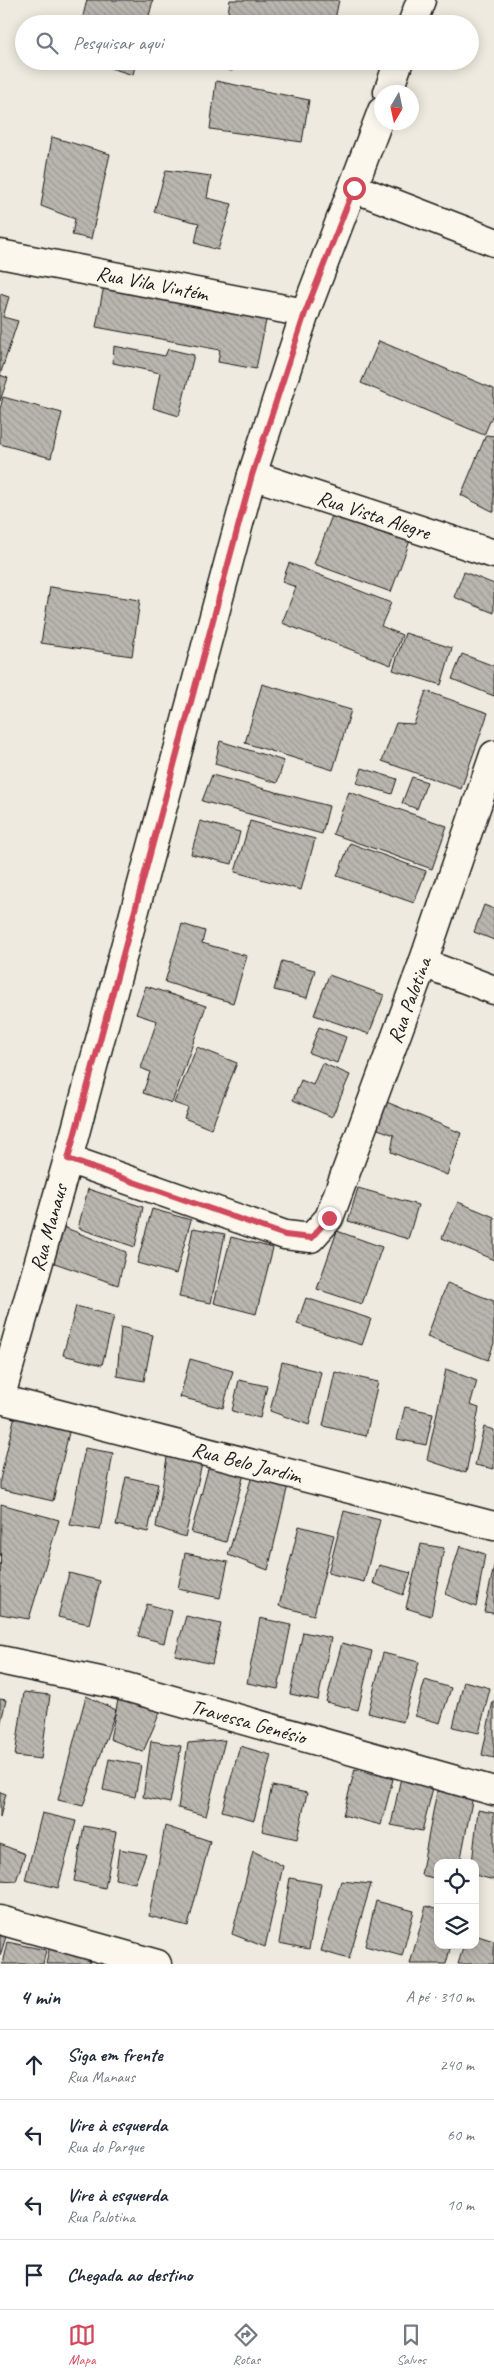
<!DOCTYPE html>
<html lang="pt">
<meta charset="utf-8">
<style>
body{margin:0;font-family:Caveat,sans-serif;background:#f2f2f3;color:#1f2937}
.controls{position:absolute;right:15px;bottom:15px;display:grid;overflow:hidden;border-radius:10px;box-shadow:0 2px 12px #0003}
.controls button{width:45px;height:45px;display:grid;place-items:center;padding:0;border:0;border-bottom:1px solid #e0e1e3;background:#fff;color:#1f2937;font:25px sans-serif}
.compass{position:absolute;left:374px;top:85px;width:45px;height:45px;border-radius:50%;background:#fff;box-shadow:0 2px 12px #0003;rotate:189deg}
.stop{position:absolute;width:15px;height:15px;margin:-11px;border:4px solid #d1495b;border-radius:50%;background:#fff}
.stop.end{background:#d1495b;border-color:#fff;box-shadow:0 1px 5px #0008}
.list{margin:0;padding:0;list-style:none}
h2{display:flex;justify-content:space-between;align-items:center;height:65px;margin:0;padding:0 20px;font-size:21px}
h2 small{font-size:16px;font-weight:400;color:#747a83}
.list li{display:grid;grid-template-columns:32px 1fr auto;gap:15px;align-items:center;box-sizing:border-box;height:70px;padding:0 20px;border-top:1px solid #e0e1e3}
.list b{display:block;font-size:19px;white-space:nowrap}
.list p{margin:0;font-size:16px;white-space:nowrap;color:#747a83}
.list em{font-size:16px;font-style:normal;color:#747a83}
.icon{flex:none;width:28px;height:28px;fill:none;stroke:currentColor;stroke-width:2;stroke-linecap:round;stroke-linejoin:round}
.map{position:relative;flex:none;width:494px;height:1964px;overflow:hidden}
.search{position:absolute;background:#fff;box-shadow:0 2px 12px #0003;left:15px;right:15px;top:15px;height:55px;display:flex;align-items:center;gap:12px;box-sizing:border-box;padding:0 18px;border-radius:28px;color:#747a83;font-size:19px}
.sheet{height:345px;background:#fff}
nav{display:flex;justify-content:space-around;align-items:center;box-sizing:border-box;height:70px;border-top:1px solid #e0e1e3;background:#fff;font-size:14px;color:#747a83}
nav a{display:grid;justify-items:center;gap:2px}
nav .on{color:#d1495b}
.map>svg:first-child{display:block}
.building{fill:url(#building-back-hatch);stroke:#1c1c1c}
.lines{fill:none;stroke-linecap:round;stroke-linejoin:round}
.street-casing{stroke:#1c1c1c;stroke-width:31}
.street{stroke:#fbf7ec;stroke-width:28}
.route{stroke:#d1495b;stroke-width:6}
.labels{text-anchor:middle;stroke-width:4;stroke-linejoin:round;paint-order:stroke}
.street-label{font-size:21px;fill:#1c1c1c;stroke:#fbf7ec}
</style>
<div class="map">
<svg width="494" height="1964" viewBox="0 0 494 1964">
<defs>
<pattern id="building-back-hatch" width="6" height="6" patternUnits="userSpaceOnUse" patternTransform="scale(1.25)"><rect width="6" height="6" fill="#b9b6af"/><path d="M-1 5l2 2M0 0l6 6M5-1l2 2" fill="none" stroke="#9e9c96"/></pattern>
</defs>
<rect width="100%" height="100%" fill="#eeeadf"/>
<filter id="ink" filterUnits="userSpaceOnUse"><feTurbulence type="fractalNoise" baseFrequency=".02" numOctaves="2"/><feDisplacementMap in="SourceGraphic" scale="10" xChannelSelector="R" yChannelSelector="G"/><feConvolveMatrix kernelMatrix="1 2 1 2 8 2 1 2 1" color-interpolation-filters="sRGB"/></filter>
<g filter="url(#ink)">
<path class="building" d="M87,0H153L147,24H81Z
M230,0H339L334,24H245L227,19Z
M88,61H136L133,75Z
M197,61H235L232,71Z
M216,81L309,100L302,142L210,129Z
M52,137L110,154L91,239L72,235L75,219L41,206Z
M166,170L211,176L207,198L232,204L218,250L195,243L199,223L154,212Z
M105,280L268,311L256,369L218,362L220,350L96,327Z
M0,294L9,297L3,317L18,321L0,375L8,378L0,401Z
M379,341L494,389V412L484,435L361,383Z
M114,346L165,356L168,349L194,355L179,416L153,408L160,373L113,363Z
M3,397L62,413L51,458L0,444V409Z
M486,435L494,436V512L461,495Z
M334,510L411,538L391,592L314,564Z
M289,563L391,603L381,626L402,635L391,665L282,623L296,587L282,582Z
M464,572L494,584V613L454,597Z
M50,587L140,600L132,656L41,643Z
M405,633L452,648L441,685L393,670Z
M462,654L494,666V696L452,679Z
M262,684L351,710L333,770L245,743Z
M426,691L488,713L461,789L382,761L396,723L414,724Z
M220,741L284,761L277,783L215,764Z
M362,768L397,779L392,794L357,783Z
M212,775L329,806L322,834L202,801Z
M412,777L427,782L417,809L402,803Z
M349,792L447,826L432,869L333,834Z
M200,821L240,832L232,864L191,854Z
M250,821L315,839L301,890L235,872Z
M350,843L426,871L414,903L337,876Z
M484,905L494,909V940L474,932Z
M182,924L205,931L202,943L247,956L233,1003L165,982Z
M282,961L315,970L307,998L274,990Z
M329,975L384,995L369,1034L314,1015Z
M146,986L206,1006L172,1103L143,1093L150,1072L141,1068L157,1021L136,1014Z
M319,1027L346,1037L337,1063L309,1053Z
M197,1047L237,1063L211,1129L184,1118L188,1108L174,1103Z
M322,1063L350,1075L332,1117L293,1100L301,1080L313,1085Z
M377,1098L461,1133L447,1175L391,1152L394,1135L370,1126Z
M358,1188L418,1205L408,1239L348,1221Z
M88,1189L143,1207L135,1247L78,1228Z
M458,1202L494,1217V1260L442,1238Z
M152,1209L191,1220L176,1274L137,1263Z
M61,1226L126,1252L118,1285L49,1261Z
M193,1228L225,1234L211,1303L179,1297Z
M337,1231L382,1247L362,1304L317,1289Z
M231,1237L273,1248L256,1314L214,1303Z
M447,1283L494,1301V1343L488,1360L427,1337Z
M306,1298L371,1319L362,1345L297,1324Z
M76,1306L114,1316L102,1365L63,1355Z
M121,1327L153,1335L144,1381L117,1376Z
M190,1359L233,1371L223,1408L180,1397Z
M282,1362L321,1372L309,1425L270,1411Z
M446,1369L477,1381L470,1405L479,1408L466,1473L427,1460Z
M335,1372L378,1382L366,1436L323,1426Z
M239,1380L267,1386L260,1418L232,1411Z
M405,1407L433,1413L426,1445L397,1439Z
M15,1415L70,1428L53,1501L0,1489V1480Z
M484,1427L494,1430V1469L475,1465Z
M85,1448L113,1453L100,1530L70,1525Z
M168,1451L202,1464L185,1537L156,1527Z
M209,1465L244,1474L226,1542L191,1533Z
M252,1476L288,1485L268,1570L228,1555Z
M126,1477L158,1484L148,1532L116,1525Z
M1,1504L59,1520L29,1619L0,1614Z
M344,1511L380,1520L364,1582L328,1573Z
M299,1526L334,1535L314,1615L279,1606Z
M421,1544L444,1548L431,1616L406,1608Z
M460,1546L485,1554L476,1607L445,1594Z
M185,1553L228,1562L220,1598L178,1589Z
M379,1565L411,1573L403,1595L373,1583Z
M494,1566V1613L484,1612Z
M69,1573L100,1581L89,1624L58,1617Z
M147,1604L172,1611L164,1643L138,1636Z
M186,1616L221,1624L212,1664L175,1655Z
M260,1618L291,1625L278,1689L247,1683Z
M303,1632L331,1638L318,1700L290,1694Z
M342,1643L372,1651L358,1710L326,1702Z
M383,1653L419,1662L403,1722L368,1713Z
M425,1680L451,1688L440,1723L415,1716Z
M464,1681L490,1688L479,1733L453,1727Z
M24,1692L50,1695L41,1759L15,1756Z
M86,1696L116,1710L83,1806L58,1800Z
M0,1699L6,1700L0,1726Z
M118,1700L161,1710L143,1752L110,1739Z
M493,1701H494V1758L482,1755Z
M225,1740L206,1816L178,1808L188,1743Z
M151,1741L181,1746L170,1803L143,1797Z
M240,1746L271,1755L254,1820L222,1811Z
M109,1759L141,1765L135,1797L103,1790Z
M355,1769L393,1779L381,1825L343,1815Z
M401,1777L434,1784L422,1831L391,1825Z
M272,1786L307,1793L297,1839L262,1831Z
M437,1791L473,1796L460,1863H438V1879L421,1875Z
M0,1792L6,1794L0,1817Z
M478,1810L494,1813V1880L475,1875V1863H472Z
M42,1813L76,1821L58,1888L25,1880Z
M84,1826L116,1832L105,1888L74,1881Z
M165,1826L210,1841L188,1926L149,1916Z
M0,1844L25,1854L16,1881L0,1880Z
M119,1849L146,1854L135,1883L115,1879Z
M253,1851L283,1866L265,1947L232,1934Z
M290,1878L321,1884L309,1949L279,1943Z
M341,1881L371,1884L349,1959L321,1951Z
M376,1901L414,1911L402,1956L365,1946Z
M426,1906L438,1910V1945H451L446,1964H410Z
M0,1927L8,1930L0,1956Z
M475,1935L494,1941V1964H458L464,1945H475Z
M51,1941L92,1952L89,1964H46Z
M7,1942L46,1950L43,1964H2Z"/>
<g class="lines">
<defs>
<g id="street">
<path d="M412,24L421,0"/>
<path d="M388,92L399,61"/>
<path d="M354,188L494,242"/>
<path id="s1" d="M0,254L305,313"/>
<path id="s2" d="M252,475L494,554"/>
<path d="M423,963L494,990"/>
<path id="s3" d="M68,1159L285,1235L311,1238L329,1218L423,963L494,755"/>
<path id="s4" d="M0,1399L68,1159L252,475L305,313L382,111"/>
<path id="s5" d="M0,1399L494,1526"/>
<path id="s6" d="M0,1660L119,1685L494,1791"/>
<path d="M0,1920L157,1964"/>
</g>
</defs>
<use href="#street" class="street-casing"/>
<use href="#street" class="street"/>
</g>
</g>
<g class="lines" filter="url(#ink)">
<path class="route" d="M329,1218L311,1238L285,1235L68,1159L252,475L305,313L354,188"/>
</g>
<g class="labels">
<g class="street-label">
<text dy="7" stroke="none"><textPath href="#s1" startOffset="155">Rua Vila Vintém</textPath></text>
<text dy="7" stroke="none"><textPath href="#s2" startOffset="128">Rua Vista Alegre</textPath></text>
<text dy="7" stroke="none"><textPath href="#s3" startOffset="515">Rua Palotina</textPath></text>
<text dy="7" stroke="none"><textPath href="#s4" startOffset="178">Rua Manaus</textPath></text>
<text dy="7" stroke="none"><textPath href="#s5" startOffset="255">Rua Belo Jardim</textPath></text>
<text dy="7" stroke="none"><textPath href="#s6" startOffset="256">Travessa Genésio</textPath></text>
</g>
</g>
</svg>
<div class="controls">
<button><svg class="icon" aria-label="locate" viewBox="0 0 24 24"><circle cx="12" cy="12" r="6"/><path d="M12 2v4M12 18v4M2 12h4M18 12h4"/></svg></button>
<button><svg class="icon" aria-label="layers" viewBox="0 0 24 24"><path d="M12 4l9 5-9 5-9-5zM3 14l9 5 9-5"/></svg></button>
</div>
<svg class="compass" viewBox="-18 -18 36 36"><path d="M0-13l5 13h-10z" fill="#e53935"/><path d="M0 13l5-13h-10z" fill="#747a83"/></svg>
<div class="stop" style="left:354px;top:188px"></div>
<div class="stop end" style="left:329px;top:1218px"></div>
<div class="search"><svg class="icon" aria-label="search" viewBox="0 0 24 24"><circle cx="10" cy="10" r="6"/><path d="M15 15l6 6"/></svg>Pesquisar aqui</div>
</div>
<section class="sheet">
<h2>4 min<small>A pé · 310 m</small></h2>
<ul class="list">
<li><svg class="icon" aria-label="ahead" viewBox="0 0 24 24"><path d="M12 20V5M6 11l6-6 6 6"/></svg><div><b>Siga em frente</b><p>Rua Manaus</p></div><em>240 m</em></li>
<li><svg class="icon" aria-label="left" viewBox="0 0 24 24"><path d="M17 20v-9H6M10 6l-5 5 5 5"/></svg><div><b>Vire à esquerda</b><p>Rua do Parque</p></div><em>60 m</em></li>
<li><svg class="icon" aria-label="left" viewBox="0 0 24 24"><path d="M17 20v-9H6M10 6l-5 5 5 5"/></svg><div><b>Vire à esquerda</b><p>Rua Palotina</p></div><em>10 m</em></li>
<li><svg class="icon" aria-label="arrive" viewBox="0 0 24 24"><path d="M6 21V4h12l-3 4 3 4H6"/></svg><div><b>Chegada ao destino</b></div></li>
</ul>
</section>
<nav>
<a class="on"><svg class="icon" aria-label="map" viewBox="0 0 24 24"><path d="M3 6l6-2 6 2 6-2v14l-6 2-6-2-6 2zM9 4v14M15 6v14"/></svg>Mapa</a>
<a><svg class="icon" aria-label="directions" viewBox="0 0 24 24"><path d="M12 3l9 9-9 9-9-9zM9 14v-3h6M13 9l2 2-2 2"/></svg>Rotas</a>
<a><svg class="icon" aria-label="saved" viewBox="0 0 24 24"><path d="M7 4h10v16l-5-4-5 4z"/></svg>Salvos</a>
</nav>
